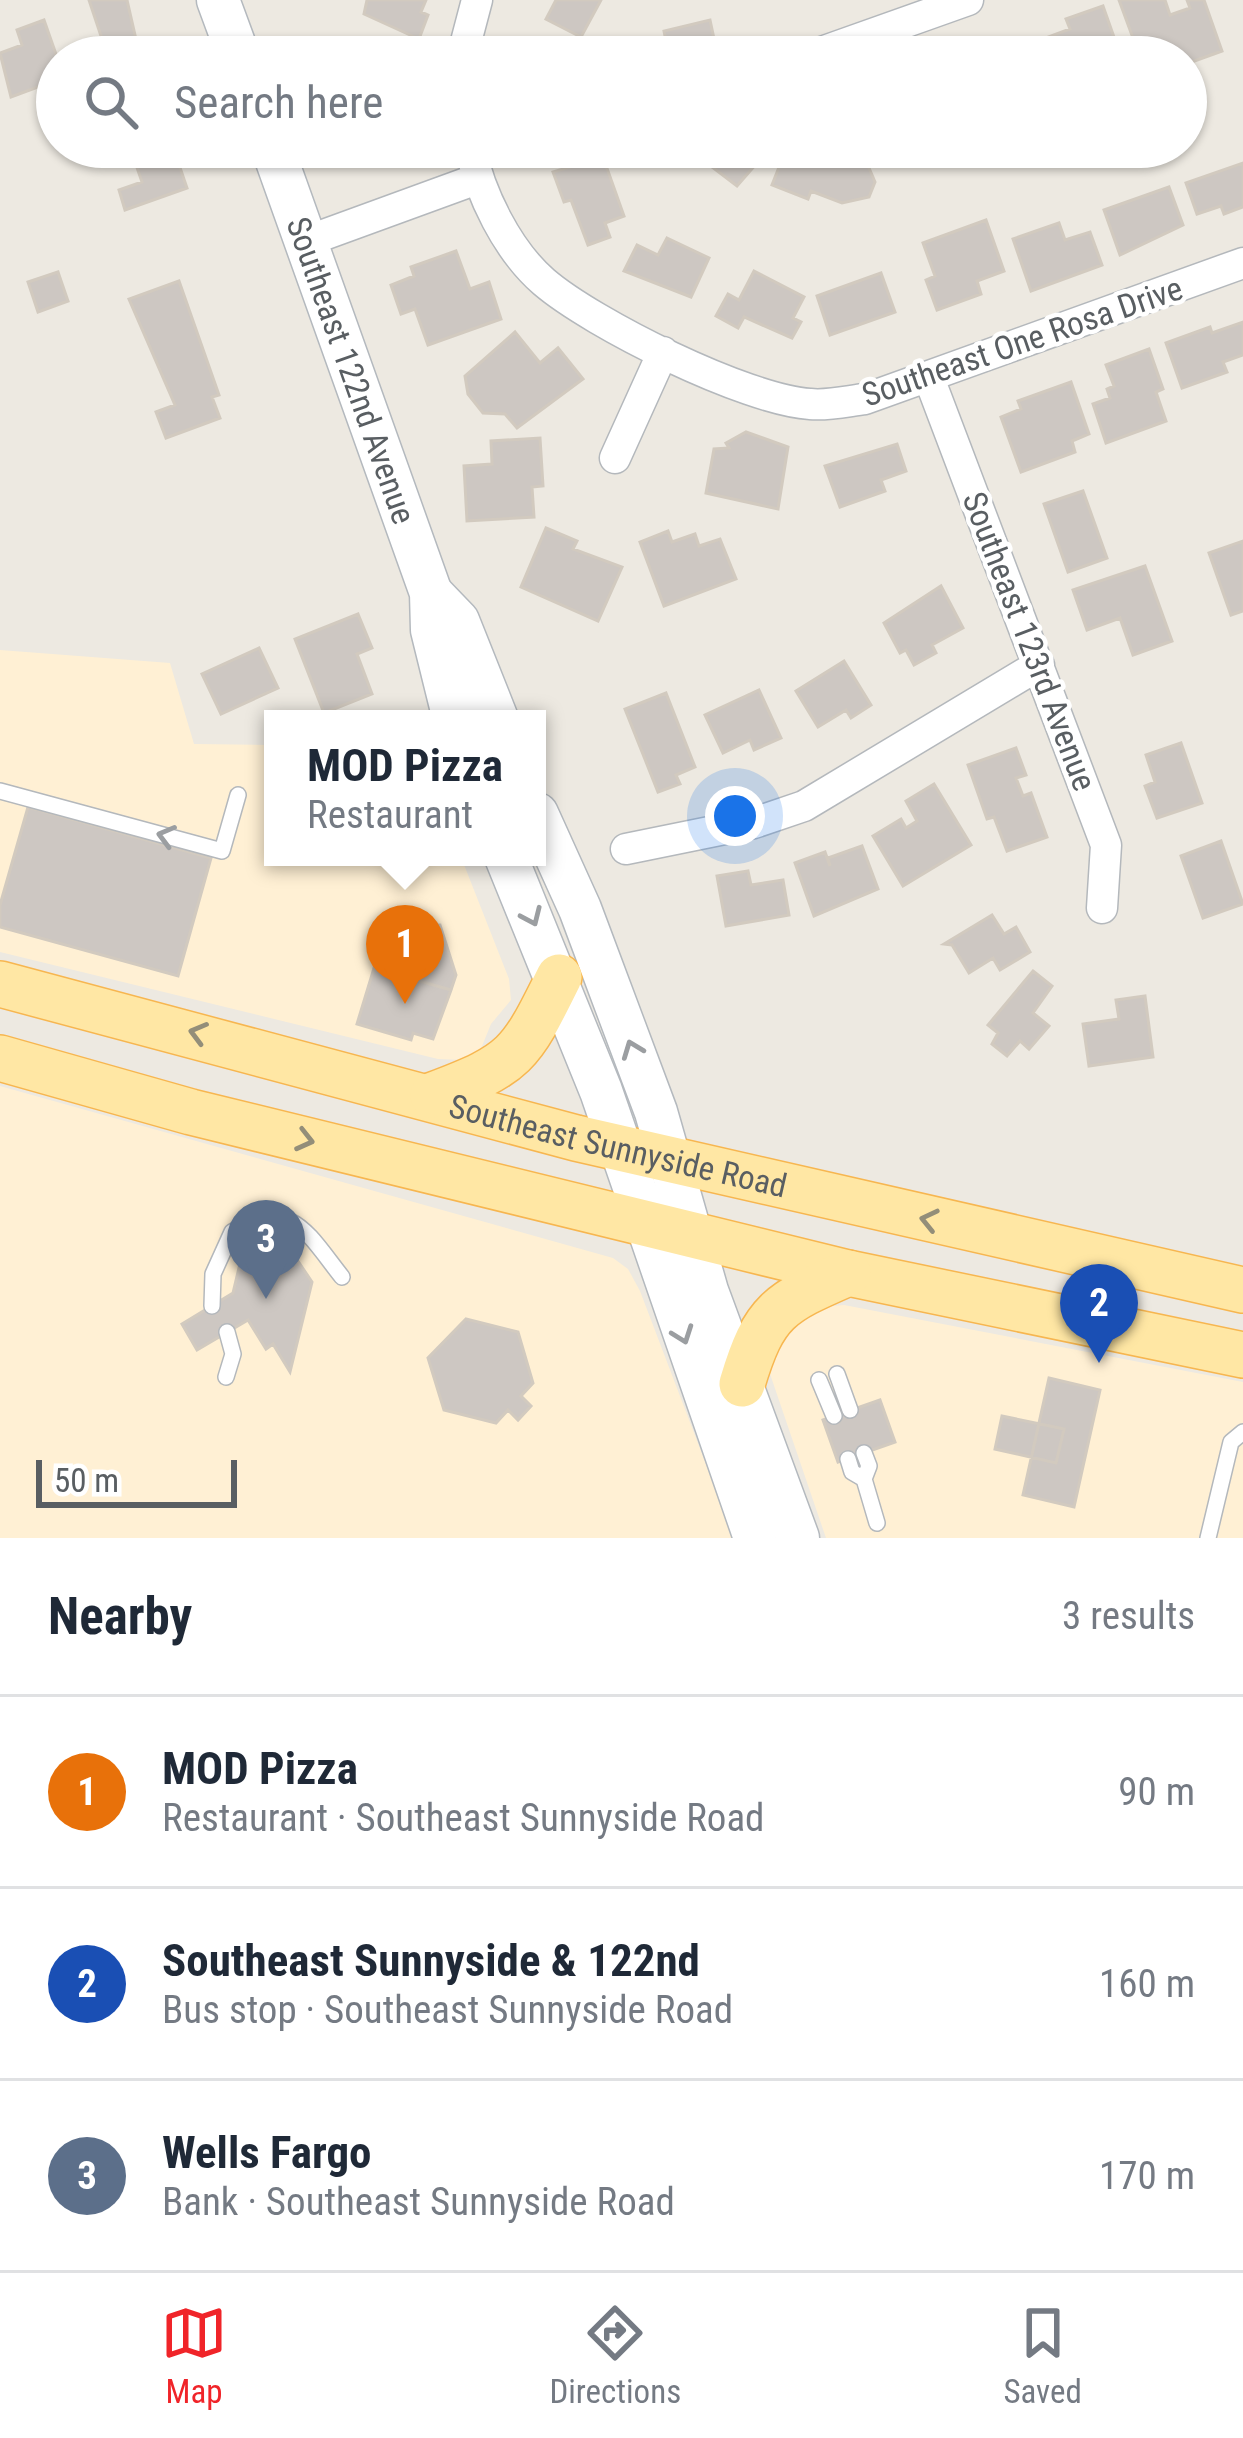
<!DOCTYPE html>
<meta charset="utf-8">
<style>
body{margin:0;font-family:"Roboto Condensed",sans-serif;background:#f2f2f3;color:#1f2937}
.scale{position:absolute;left:36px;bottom:30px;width:201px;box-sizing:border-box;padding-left:12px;border:6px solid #595e62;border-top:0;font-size:33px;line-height:42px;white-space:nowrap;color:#595e62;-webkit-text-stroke:9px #fff;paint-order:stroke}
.you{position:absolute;left:735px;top:816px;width:42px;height:42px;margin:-30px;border:9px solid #fff;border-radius:50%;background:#1a73e8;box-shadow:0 0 0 18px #1a73e833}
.badge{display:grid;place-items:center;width:78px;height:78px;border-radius:50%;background:#f02429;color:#fff;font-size:39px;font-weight:700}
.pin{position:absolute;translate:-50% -99px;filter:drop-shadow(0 3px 6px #0008)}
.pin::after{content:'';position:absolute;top:63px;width:42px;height:36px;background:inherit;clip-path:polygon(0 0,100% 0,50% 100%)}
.popup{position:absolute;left:264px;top:710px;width:282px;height:156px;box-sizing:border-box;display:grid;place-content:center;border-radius:0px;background:#fff;filter:drop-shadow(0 3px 9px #0005);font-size:39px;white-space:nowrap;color:#747a83}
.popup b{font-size:45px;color:#1f2937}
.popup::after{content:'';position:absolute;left:50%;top:100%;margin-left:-24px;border:24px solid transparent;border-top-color:#fff}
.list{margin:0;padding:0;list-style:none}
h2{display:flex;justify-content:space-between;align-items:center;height:156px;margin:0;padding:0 48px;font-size:51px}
h2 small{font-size:39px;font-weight:400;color:#747a83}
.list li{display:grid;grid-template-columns:78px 1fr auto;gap:36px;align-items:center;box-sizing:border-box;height:192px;padding:0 48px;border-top:3px solid #e0e1e3}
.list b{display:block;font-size:45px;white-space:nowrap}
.list p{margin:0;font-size:39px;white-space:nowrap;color:#747a83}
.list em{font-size:39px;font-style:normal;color:#747a83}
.icon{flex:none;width:66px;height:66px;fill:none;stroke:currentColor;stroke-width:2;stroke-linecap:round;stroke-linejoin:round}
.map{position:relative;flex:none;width:1243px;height:1538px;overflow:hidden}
.search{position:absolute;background:#fff;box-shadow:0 3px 9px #0004;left:36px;right:36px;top:36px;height:132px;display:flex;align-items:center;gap:30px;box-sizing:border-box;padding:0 42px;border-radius:66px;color:#747a83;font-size:45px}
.sheet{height:732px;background:#fff}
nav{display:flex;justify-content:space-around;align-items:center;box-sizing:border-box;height:168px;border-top:3px solid #e0e1e3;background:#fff;font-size:33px;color:#747a83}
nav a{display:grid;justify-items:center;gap:6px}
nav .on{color:#f02429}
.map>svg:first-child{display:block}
.commercial{fill:#fff0d4}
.building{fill:#cdc7c2;stroke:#d2cabf;stroke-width:3}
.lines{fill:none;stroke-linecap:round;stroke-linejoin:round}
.service-casing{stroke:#b4b8bc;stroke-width:18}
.minor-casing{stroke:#b4b8bc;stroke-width:33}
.secondary-casing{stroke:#b4b9be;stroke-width:45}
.primary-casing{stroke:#f7b650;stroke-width:48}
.service{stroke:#fff;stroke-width:15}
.minor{stroke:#fff;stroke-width:30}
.secondary{stroke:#fff;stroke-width:42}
.primary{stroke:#ffe7a4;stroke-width:45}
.oneway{stroke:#9b9ea1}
.oneway2{stroke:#938e79}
.labels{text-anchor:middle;stroke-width:9;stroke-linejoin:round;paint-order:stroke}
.street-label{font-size:33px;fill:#595e62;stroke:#fff}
</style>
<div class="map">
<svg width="1243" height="1538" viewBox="0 0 1243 1538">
<rect width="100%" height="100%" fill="#ede9e1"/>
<path class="commercial" d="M0,650L170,663L194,744L273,745V857H461L509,979L511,1000L491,1024L480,1051L462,1060L438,1059L0,952Z
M0,1086L613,1258L628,1269L640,1291L734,1538H0Z
M844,1305L1243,1382V1538H826L769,1371L789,1325L821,1307Z"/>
<path class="building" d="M89,0H127L140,57H96L90,40L101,36Z
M367,0H426L421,12L428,15L419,39L364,14Z
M556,0H601L581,37L546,19Z
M1119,0H1165L1170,15L1190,8L1187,0H1204L1222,51L1186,64V57H1140Z
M1103,6L1121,57H1044L1038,41L1070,29L1066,19Z
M44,20L57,57V80L11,97L0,53L22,45L17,30Z
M710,20L716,48L726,46L728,57H654L652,49L667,46L664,31Z
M97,147H173L187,188L125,210L119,190L142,182L132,153L103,163Z
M699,147H771L737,186L703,160Z
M787,147H813L835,162L841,147H860L875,182L869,197L842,203L811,191L808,199L772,185Z
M884,147H933L890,163Z
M603,157L624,216L605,223L610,237L588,245L571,200L564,202L553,172Z
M1243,163V207L1224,214L1221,206L1197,214L1186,183Z
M1169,187L1183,225L1120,255L1104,210Z
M986,220L1004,271L977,281L981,294L937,310L926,280L935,276L923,243Z
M1059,223L1065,240L1090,232L1102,265L1031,291L1013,239Z
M667,238L709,258L691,297L624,271L637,245L658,255Z
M456,251L470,289L489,282L501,319L428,345L415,309L401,314L391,285L414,276L411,267Z
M754,271L804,297L793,318L801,322L792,338L744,317L738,328L716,316L728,294L739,300Z
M58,272L68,301L38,312L28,282Z
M881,273L895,312L830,335L817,296Z
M179,281L219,395L212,397L220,418L166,438L156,412L175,405L129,299Z
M1243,322V355L1223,362L1227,372L1182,388L1166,343L1210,327L1212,333Z
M515,332L540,363L558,348L583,379L517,428L505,414L483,413L468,394L465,376Z
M1149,349L1163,389L1156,392L1166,421L1106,443L1093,404L1110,398L1107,389L1114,386L1106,365Z
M1071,382L1089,434L1072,441L1075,452L1021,472L1001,417L1021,409L1018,401Z
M746,432L788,447L778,509L706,493L714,449L729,448L726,443Z
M540,438L543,486L532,487L534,517L467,521L464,466L492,464L491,441Z
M897,444L906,471L881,480L885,491L840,507L825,466Z
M1083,491L1107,558L1068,572L1044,504Z
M546,528L577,541L573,549L622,567L598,621L521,587Z
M668,531L672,542L695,534L699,546L720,539L736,579L664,606L640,542Z
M1243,541V611L1231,615L1209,553Z
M1145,566L1172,641L1133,655L1120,618L1087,630L1073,590Z
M941,586L963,628L932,645L936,653L914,665L906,650L900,653L884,623Z
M358,614L372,648L357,654L372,694L324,713L295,639Z
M259,648L278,688L221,714L202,674Z
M844,661L871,705L851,718L846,710L818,727L796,691Z
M759,690L781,738L754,750L750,740L723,753L705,715Z
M666,693L695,767L676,775L680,784L658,792L625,709Z
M1181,743L1202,803L1157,818L1145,786L1155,782L1146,755Z
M1016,748L1026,775L1016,778L1023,796L1031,793L1047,837L1007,851L994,817L987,819L968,765Z
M934,784L971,845L903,886L873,836L901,819L906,828L917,821L906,801Z
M28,807L211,858L178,976L0,927V905Z
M1221,841L1243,904L1203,918L1181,856Z
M862,846L878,889L814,916L795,863L825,852L830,866L828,858Z
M748,871L751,885L783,880L789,915L726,926L717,876Z
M992,915L1004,934L1016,927L1030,952L1000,970L993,958L969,973L952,945L944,944Z
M420,925H440L456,975L451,990L374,968L384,934Z
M374,968L451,990L433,1039L413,1033L411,1040L357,1024Z
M1033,971L1052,986L1033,1013L1049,1026L1029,1049L1020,1041L1007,1056L992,1044L998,1033L988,1025Z
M1145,996L1153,1057L1089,1066L1083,1024L1119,1019L1116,1000Z
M277,1230L312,1282L290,1372L273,1344L266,1349L248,1320L197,1350L182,1324L233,1293L243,1251Z
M466,1319L518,1332L533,1383L521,1396L531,1406L518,1420L508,1410L496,1423L444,1410L428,1358Z
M1049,1378L1100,1390L1074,1507L1023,1495Z
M880,1400L895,1442L838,1462L823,1420Z
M1002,1416L1064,1429L1056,1463L995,1449Z"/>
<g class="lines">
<defs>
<path id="service" d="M0,791L222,851L238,795
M212,1306L213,1274L232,1232C291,1196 307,1233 342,1277
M837,1374L850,1410
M226,1377L233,1354L227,1332
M819,1380L834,1416
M848,1459L852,1472L864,1479L877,1523
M864,1479L869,1466L864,1453
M1208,1538L1231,1442L1243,1432"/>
<path id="minor" d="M816,54L968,0
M462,57L477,0
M470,147C480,194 507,250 544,282C593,324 746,400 810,404C828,406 848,401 865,399L1243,263
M307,241L477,179
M929,378L1106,845L1102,908
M615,458L663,352
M626,849L754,823L804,806L1039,665"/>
<g id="secondary">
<path d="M218,0L239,57"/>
<path id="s1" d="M272,147L431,593L432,630L454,719"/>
<path d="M432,594L458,621L497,719"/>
<path d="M537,814L580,909L656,1112L707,1291L798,1538"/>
<path d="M506,857L601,1091L755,1538"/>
</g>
<g id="primary">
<path id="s2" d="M0,984L576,1138L1243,1290"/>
<path d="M0,1058L191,1112L848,1273L1243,1355"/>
<path d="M433,1095C516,1064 520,1056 559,977"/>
<path d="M742,1384C764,1310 779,1303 848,1273"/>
</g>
</defs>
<use href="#service" class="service-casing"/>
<use href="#minor" class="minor-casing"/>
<use href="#secondary" class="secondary-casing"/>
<use href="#primary" class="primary-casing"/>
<use href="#service" class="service"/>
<use href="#minor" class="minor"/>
<use href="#secondary" class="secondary"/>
<use href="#primary" class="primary"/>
</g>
<defs><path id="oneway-chevron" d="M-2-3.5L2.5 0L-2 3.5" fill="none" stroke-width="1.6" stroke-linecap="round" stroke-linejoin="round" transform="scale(3)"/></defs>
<g class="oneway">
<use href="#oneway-chevron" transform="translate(166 836) rotate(-165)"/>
<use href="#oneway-chevron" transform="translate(532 917) rotate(66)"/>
<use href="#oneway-chevron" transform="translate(632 1049) rotate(-111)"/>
<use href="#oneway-chevron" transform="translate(683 1335) rotate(70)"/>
</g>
<g class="oneway2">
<use href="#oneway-chevron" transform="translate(198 1033) rotate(-165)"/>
<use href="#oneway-chevron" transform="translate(305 1140) rotate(14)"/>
<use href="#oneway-chevron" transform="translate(929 1220) rotate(-167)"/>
</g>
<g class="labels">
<g class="street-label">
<text transform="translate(1022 341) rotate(-19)" y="12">Southeast One Rosa Drive</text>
<text dy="12" stroke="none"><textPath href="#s1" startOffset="237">Southeast 122nd Avenue</textPath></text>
<text transform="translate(1030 641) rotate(69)" y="12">Southeast 123rd Avenue</text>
<text dy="12" stroke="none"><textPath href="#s2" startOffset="639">Southeast Sunnyside Road</textPath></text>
</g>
</g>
</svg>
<div class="scale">50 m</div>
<div class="you"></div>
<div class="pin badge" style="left:405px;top:1004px;background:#e8710a">1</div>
<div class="popup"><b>MOD Pizza</b>Restaurant</div>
<div class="pin badge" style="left:1099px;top:1363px;background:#1a4fb4">2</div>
<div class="pin badge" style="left:266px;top:1299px;background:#5c6f8a">3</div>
<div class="search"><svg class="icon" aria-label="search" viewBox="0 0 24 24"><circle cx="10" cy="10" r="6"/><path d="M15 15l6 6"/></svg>Search here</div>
</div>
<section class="sheet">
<h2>Nearby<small>3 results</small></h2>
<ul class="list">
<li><span class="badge" style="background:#e8710a">1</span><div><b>MOD Pizza</b><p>Restaurant · Southeast Sunnyside Road</p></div><em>90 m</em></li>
<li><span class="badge" style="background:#1a4fb4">2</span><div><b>Southeast Sunnyside &amp; 122nd</b><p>Bus stop · Southeast Sunnyside Road</p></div><em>160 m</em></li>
<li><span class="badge" style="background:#5c6f8a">3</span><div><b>Wells Fargo</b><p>Bank · Southeast Sunnyside Road</p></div><em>170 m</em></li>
</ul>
</section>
<nav>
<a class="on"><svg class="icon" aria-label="map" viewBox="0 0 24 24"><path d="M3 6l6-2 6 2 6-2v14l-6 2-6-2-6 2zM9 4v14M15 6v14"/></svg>Map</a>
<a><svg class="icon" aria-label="directions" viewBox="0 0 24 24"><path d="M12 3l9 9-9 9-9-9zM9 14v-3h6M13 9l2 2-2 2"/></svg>Directions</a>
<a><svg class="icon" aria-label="saved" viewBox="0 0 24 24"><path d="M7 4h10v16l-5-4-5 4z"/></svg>Saved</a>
</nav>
